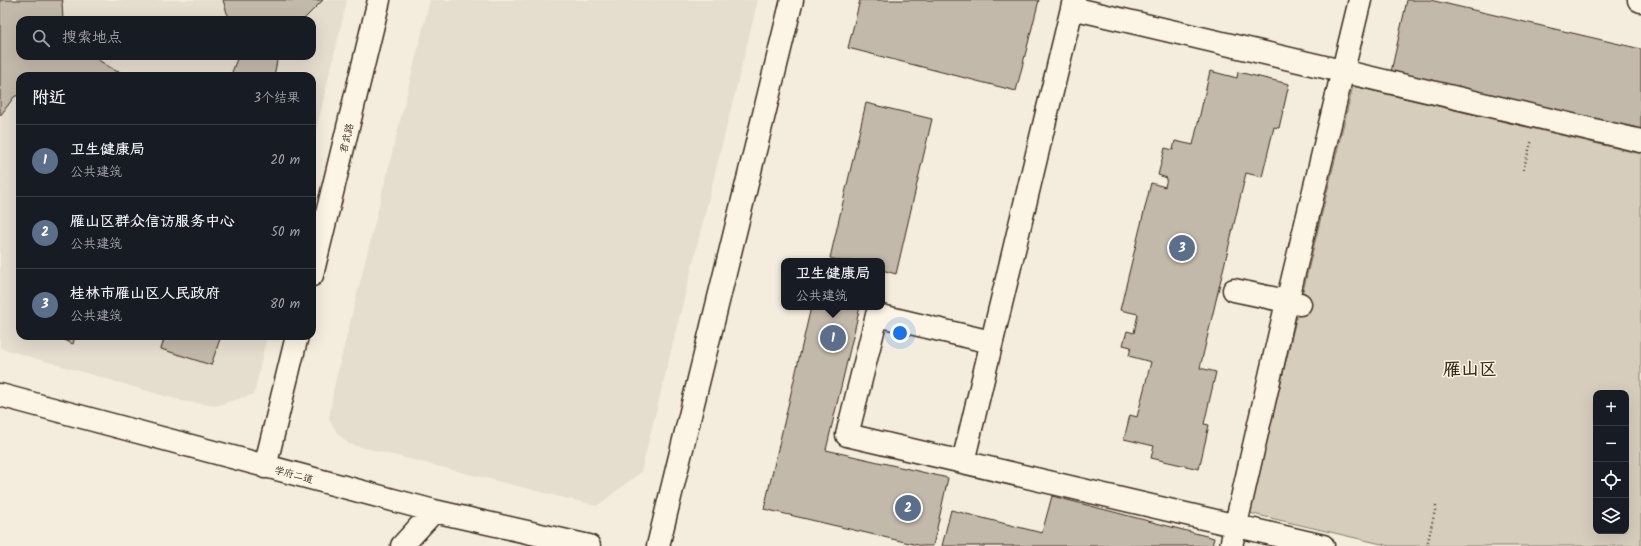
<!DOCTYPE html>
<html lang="zh">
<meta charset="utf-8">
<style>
body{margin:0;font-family:Kalam,"LXGW WenKai TC",sans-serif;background:#20242c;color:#f1f3f6}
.controls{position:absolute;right:12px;bottom:12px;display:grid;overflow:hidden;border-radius:8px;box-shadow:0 4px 16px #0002}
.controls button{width:36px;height:36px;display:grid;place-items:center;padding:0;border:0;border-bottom:1px solid #363941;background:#171b24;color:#f1f3f6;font:20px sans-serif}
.you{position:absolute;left:900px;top:333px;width:14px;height:14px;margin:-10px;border:3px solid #fff;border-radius:50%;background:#1a73e8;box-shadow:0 0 0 6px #1a73e833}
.badge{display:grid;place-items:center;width:26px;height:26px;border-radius:50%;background:#0b8043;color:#fff;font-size:13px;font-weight:700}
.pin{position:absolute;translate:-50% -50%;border:2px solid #fff;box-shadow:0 1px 4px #0006}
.popup{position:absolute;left:781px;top:258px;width:104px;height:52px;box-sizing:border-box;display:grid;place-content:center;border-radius:8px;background:#171b24;filter:drop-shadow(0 1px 3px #0005);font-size:13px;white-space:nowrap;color:#9ea1a6}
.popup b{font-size:15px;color:#f1f3f6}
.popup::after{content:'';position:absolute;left:50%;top:100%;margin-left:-8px;border:8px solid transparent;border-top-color:#171b24}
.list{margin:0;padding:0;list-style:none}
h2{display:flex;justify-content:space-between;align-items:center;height:52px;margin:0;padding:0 16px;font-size:17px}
h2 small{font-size:13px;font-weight:400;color:#9ea1a6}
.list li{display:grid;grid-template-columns:26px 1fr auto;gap:12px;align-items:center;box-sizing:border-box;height:72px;padding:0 16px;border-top:1px solid #363941}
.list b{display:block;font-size:15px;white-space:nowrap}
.list p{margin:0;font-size:13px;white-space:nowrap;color:#9ea1a6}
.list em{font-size:13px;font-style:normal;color:#9ea1a6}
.icon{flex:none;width:22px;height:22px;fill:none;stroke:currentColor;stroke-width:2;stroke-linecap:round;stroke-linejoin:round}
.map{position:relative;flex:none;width:1641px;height:546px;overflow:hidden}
.search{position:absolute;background:#171b24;box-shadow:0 4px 16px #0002;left:16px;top:16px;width:300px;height:44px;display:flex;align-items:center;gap:10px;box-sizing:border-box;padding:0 14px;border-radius:12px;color:#9ea1a6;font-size:15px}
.panel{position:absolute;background:#171b24;box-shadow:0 4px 16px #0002;left:16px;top:72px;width:300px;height:268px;border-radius:12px}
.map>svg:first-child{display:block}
.built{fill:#e5ddce;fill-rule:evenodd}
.green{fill:#d6cdbd;stroke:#887c6e;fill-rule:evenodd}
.building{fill:#c3b9aa;stroke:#3b2a1e}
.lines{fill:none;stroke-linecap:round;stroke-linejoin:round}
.minor-casing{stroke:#3b2a1e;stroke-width:25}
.path{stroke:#3b2a1e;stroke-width:2.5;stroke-dasharray:1 3;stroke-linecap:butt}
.minor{stroke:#fcf5e5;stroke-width:22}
.labels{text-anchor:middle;stroke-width:3;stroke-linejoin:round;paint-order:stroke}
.street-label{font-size:10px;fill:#3b2a1e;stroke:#fcf5e5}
.town-label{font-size:18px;font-weight:bold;fill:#3b2a1e;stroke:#fcf5e5}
</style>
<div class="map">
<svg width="1641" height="546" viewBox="0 0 1641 546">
<rect width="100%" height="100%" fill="#f4eddd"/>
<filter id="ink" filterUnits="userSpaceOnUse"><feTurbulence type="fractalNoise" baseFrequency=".025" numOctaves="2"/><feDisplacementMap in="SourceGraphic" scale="8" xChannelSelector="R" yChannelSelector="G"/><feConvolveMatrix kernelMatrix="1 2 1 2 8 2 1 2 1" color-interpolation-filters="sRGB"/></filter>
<g filter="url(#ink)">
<path class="built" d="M0,0H347L312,148V76H20V336H267L254,394L215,406L182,401L0,348ZM20,20H312V56H20Z
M430,0H758L641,472L597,506L349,444L338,434L329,419L334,387Z"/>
<path class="green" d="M1353,86L1641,154V546H1390L1249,513ZM1596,393H1626V531H1596Z"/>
<path class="building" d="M0,0H63L62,4L63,20H20V56H92L116,71L134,76H20V94L14,97L0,116Z
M223,0H323L303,20H231L227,13Z
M860,0H1039L1016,91L848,48Z
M1407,0H1430L1641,49V130L1391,72Z
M238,56H278L274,76H229L231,75Z
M1210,71L1237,78L1238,72L1289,84L1279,128L1274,127L1262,177L1246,173L1200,368L1216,372L1204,424L1209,425L1199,469L1151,458L1154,446L1124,439L1130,415L1137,417L1151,362L1129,356L1131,347L1123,345L1127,331L1134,333L1138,314L1120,310L1151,183L1165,187L1167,178L1158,175L1165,148L1173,150L1175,141L1193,145Z
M866,103L932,119L896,274L882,270V261H842L830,258Z
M811,307H860L826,450L948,478L933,546H922L764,509Z
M56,336H75L73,344Z
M165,336H221L211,365L161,349Z
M1052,496L1214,538L1212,546H942L951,510L1042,533Z"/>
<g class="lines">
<defs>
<path id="minor" d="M1639,0L1641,1
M1072,8L1641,141
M312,275L379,0
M1234,290L1300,304
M991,342L877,315L847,435L1323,546
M0,395L434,511L589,546
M963,462L1074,0
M265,467L297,336
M402,546L434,511
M658,546L792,0
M1231,546L1287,302L1360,0"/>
</defs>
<use href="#minor" class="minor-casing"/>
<path class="path" d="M1523,170L1532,140
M1427,546L1436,506"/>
<use href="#minor" class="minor"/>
</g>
</g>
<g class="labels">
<g class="street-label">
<text transform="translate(346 138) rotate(-76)" y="4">君武路</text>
<text transform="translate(294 474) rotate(15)" y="4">学府二道</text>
</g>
<g class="town-label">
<text x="1470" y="375">雁山区</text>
</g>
</g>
</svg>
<div class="controls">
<button>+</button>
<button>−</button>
<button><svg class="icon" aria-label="locate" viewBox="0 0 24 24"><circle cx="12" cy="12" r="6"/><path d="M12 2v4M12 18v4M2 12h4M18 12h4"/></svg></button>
<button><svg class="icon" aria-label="layers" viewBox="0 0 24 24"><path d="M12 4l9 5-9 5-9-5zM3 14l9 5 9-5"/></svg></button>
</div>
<div class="you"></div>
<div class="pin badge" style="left:833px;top:338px;background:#5c6f8a">1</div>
<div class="popup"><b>卫生健康局</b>公共建筑</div>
<div class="pin badge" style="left:908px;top:508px;background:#5c6f8a">2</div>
<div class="pin badge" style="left:1182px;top:248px;background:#5c6f8a">3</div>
<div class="search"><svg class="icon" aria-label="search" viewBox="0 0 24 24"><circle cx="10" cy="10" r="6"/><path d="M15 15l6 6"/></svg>搜索地点</div>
<section class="panel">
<h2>附近<small>3个结果</small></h2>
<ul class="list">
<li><span class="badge" style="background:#5c6f8a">1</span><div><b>卫生健康局</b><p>公共建筑</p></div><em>20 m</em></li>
<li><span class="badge" style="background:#5c6f8a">2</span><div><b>雁山区群众信访服务中心</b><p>公共建筑</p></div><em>50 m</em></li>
<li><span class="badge" style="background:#5c6f8a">3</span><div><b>桂林市雁山区人民政府</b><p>公共建筑</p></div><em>80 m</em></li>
</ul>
</section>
</div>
